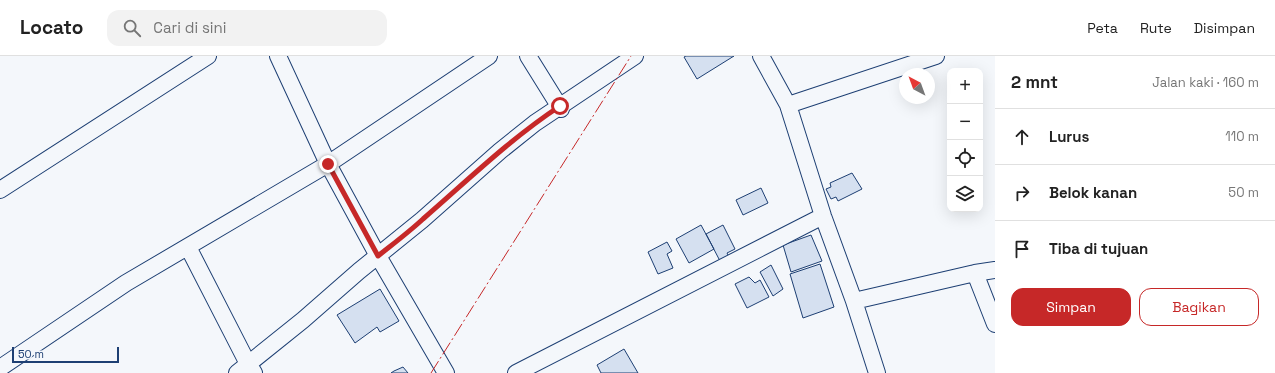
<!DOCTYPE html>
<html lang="id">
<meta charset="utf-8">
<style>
body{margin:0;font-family:"Space Grotesk",sans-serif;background:#f2f2f2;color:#222}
.controls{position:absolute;right:12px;top:12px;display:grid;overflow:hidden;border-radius:8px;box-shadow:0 4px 16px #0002}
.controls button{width:36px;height:36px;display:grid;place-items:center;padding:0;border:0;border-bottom:1px solid #e0e0e0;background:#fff;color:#222;font:20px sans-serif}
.compass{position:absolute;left:899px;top:12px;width:36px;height:36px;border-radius:50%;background:#fff;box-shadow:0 4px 16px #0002;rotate:319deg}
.scale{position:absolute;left:12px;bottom:10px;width:107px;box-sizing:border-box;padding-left:4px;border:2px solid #1d3f73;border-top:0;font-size:11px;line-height:14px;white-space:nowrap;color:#1d3f73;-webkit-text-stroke:3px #f4f7fb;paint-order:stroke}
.stop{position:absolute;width:12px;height:12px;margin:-9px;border:3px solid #c62828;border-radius:50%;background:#fff}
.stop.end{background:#c62828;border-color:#fff;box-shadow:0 1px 4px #0008}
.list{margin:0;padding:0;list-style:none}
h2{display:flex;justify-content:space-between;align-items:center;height:52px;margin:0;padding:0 16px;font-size:17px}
h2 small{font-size:13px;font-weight:400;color:#767676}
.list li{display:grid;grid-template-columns:26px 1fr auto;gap:12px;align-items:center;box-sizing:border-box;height:56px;padding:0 16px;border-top:1px solid #e0e0e0}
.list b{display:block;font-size:15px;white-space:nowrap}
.list em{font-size:13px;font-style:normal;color:#767676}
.actions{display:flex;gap:8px;padding:12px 16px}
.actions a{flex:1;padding:9px 0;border:1px solid #c62828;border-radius:12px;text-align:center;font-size:14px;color:#c62828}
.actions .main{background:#c62828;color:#fff}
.icon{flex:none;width:22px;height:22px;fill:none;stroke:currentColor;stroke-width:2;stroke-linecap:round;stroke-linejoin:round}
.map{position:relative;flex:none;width:995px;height:317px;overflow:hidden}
header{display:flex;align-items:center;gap:24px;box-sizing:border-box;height:56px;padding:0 20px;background:#fff;border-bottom:1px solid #e0e0e0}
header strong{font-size:19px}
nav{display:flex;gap:22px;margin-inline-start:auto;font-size:14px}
.search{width:280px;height:36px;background:#f2f2f2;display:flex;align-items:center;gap:10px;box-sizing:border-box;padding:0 14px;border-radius:12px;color:#767676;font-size:15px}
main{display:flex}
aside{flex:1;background:#fff}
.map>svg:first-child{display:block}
.building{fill:#d5e0f0;stroke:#1d3f73}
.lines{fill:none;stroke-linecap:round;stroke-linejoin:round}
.minor-casing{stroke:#1d3f73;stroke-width:18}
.minor{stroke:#f4f7fb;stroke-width:16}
.power{stroke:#c62828;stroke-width:1;stroke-dasharray:14 3 2 3;stroke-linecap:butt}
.route{stroke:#c62828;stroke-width:5}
</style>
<header>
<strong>Locato</strong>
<div class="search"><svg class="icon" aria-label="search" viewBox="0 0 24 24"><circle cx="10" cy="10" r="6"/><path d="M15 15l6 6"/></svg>Cari di sini</div>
<nav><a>Peta</a><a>Rute</a><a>Disimpan</a></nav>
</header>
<main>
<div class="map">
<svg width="995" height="317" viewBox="0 0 995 317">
<rect width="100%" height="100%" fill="#f4f7fb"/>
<path class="building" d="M686,0H734L697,23L684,1Z
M852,117L862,133L838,145L836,141L831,143L826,133L831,131L830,127Z
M761,132L768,147L743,159L736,144Z
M701,169L714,193L689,207L676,183Z
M723,169L735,193L727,197L729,201L720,205L706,178Z
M811,179L822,205L791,216L783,189Z
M667,186L672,195L667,198L673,212L658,218L648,196Z
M820,208L834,251L803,262L790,218Z
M771,209L783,233L773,240L760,216Z
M749,221L755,227L760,224L769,241L747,252L735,228Z
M380,233L399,265L380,276L377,271L355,287L337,259Z
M624,293L638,317H601L597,309Z
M403,311L408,317H391L394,315Z"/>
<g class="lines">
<defs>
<path id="minor" d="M278,0L328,108L378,200L446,317
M528,0L561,53
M761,0L788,49L823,160L854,245L877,317
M788,49L936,0
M0,134L208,0
M188,191L246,304L254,317
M975,217L995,268
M854,245L975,217L995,214
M0,312L126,227L328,108L489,0
M237,317L303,264L359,215L422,164L500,95L535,67L635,0
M516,317L823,160"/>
</defs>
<use href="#minor" class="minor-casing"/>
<use href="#minor" class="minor"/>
<path class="power" d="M431,317L631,0"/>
</g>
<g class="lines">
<path class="route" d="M328,108L378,200C393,188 409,176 423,163C468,124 510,83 560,50"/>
</g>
</svg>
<div class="controls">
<button>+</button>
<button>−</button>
<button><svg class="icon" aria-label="locate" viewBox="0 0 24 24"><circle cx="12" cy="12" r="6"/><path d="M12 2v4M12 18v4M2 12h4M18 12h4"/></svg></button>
<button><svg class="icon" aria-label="layers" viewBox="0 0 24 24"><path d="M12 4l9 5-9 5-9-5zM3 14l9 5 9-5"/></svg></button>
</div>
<svg class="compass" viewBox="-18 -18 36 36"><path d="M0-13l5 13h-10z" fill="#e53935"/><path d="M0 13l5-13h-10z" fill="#767676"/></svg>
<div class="scale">50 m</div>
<div class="stop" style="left:560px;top:50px"></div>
<div class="stop end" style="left:328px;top:108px"></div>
</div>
<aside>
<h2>2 mnt<small>Jalan kaki · 160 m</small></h2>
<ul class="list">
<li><svg class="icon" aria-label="ahead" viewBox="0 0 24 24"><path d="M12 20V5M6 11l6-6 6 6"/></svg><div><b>Lurus</b></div><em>110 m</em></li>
<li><svg class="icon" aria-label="right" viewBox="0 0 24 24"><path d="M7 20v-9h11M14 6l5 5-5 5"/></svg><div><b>Belok kanan</b></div><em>50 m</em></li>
<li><svg class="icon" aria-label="arrive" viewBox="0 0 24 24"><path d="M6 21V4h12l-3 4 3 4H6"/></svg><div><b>Tiba di tujuan</b></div></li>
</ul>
<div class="actions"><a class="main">Simpan</a><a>Bagikan</a></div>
</aside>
</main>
